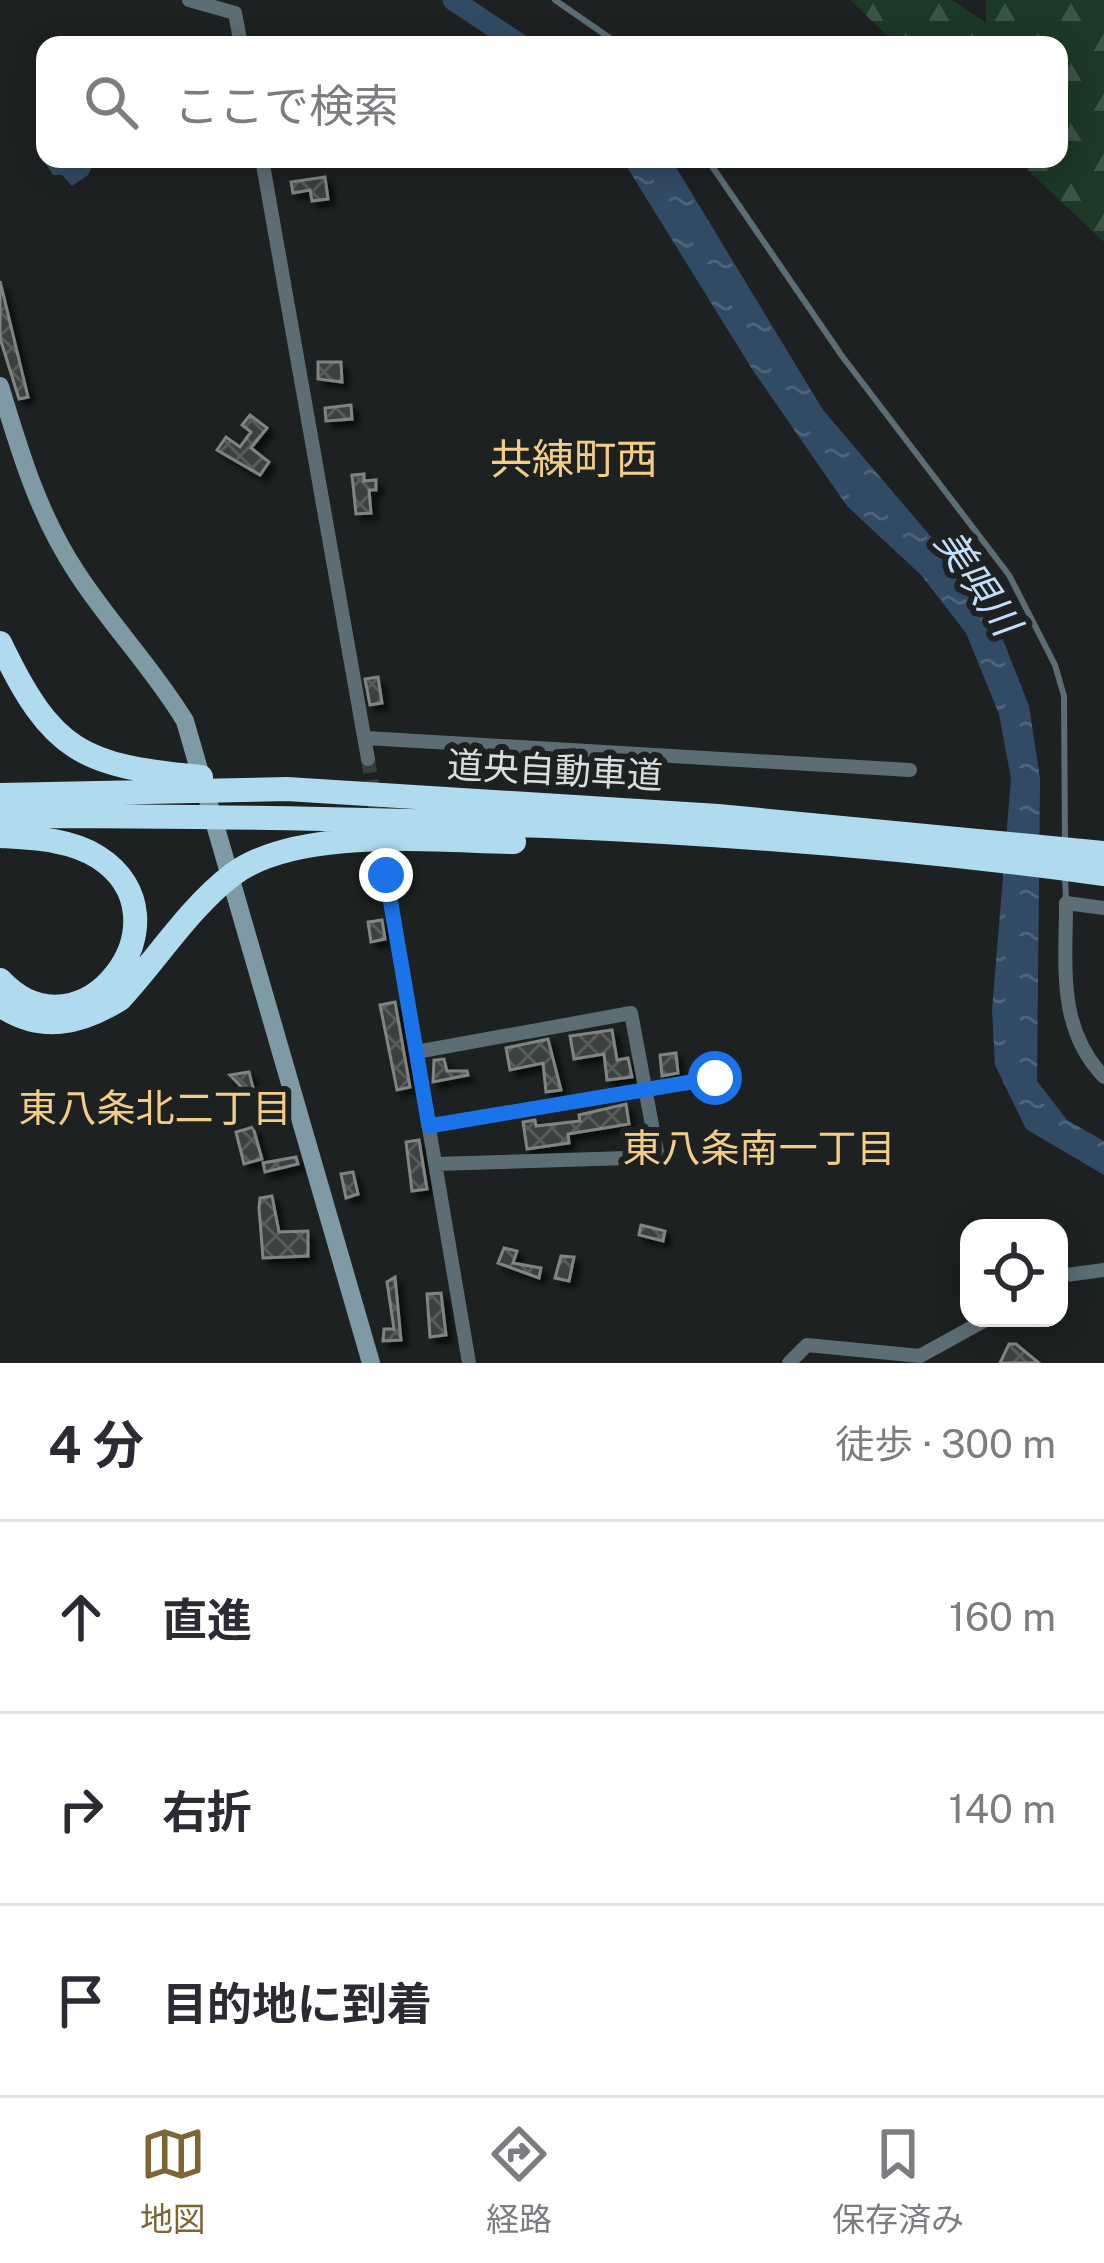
<!DOCTYPE html>
<html lang="ja">
<meta charset="utf-8">
<style>
body{margin:0;font-family:"Public Sans","Noto Sans JP",sans-serif;background:#f7f7f7;color:#2b2b33}
.controls{position:absolute;right:36px;bottom:36px;display:grid;overflow:hidden;border-radius:24px;box-shadow:0 6px 30px #0003}
.controls button{width:108px;height:108px;display:grid;place-items:center;padding:0;border:0;border-bottom:3px solid #e1e1e2;background:#fff;color:#2b2b33;font:60px sans-serif}
.stop{position:absolute;width:36px;height:36px;margin:-27px;border:9px solid #1a73e8;border-radius:50%;background:#fff}
.stop.end{background:#1a73e8;border-color:#fff;box-shadow:0 3px 12px #0008}
.list{margin:0;padding:0;list-style:none}
h2{display:flex;justify-content:space-between;align-items:center;height:156px;margin:0;padding:0 48px;font-size:51px}
h2 small{font-size:39px;font-weight:400;color:#7c7c81}
.list li{display:grid;grid-template-columns:78px 1fr auto;gap:36px;align-items:center;box-sizing:border-box;height:192px;padding:0 48px;border-top:3px solid #e1e1e2}
.list b{display:block;font-size:45px;white-space:nowrap}
.list em{font-size:39px;font-style:normal;color:#7c7c81}
.icon{flex:none;width:66px;height:66px;fill:none;stroke:currentColor;stroke-width:2;stroke-linecap:round;stroke-linejoin:round}
.map{position:relative;flex:none;width:1104px;height:1363px;overflow:hidden}
.search{position:absolute;background:#fff;box-shadow:0 6px 30px #0003;left:36px;right:36px;top:36px;height:132px;display:flex;align-items:center;gap:30px;box-sizing:border-box;padding:0 42px;border-radius:24px;color:#7c7c81;font-size:45px}
.sheet{height:732px;background:#fff}
nav{display:flex;justify-content:space-around;align-items:center;box-sizing:border-box;height:168px;border-top:3px solid #e1e1e2;background:#fff;font-size:33px;color:#7c7c81}
nav a{display:grid;justify-items:center;gap:6px}
nav .on{color:#7e6634}
.map>svg:first-child{display:block}
.forest{fill:url(#forest-firs)}
.water{fill:url(#water-ripples)}
.lines{fill:none;stroke-linecap:round;stroke-linejoin:round}
.river{stroke:#324b64;stroke-width:21}
.building{fill:url(#building-cross-hatch);stroke:#808583;stroke-width:3;filter:url(#shadow)}
.street-tunnel{stroke:#3a3d3d;stroke-width:14;stroke-dasharray:14 7;stroke-linecap:butt}
.lane{stroke:#5c6d75;stroke-width:6}
.street{stroke:#5c6d75;stroke-width:14}
.secondary{stroke:#7e9aa5;stroke-width:18}
.highway{stroke:#b0dbee;stroke-width:24}
.route{stroke:#1a73e8;stroke-width:15}
.labels{text-anchor:middle;stroke-width:12;stroke-linejoin:round;paint-order:stroke}
.street-label{font-size:36px;fill:#dbdede;stroke:#1d2121}
.water-label{font-size:39px;font-style:italic;fill:#c3defb;stroke:#1d2121}
.neighbourhood-label{font-size:39px;fill:#f3cd85;stroke:#1d2121}
.quarter-label{font-size:42px;fill:#f3cd85;stroke:#1d2121}
</style>
<div class="map">
<svg width="1104" height="1363" viewBox="0 0 1104 1363">
<defs>
<pattern id="forest-firs" width="22" height="20" patternUnits="userSpaceOnUse" patternTransform="scale(3)"><rect width="22" height="20" fill="#1c3826"/><path d="M5 1l3.5 6h-7zM16 11l3.5 6h-7z" fill="#3c5445"/></pattern>
<pattern id="water-ripples" width="26" height="14" patternUnits="userSpaceOnUse" patternTransform="scale(3)"><rect width="26" height="14" fill="#324b64"/><path d="M2 4q2-2 4 0t4 0M15 11q2-2 4 0t4 0" fill="none" stroke="#4f647a"/></pattern>
<pattern id="building-cross-hatch" width="8" height="8" patternUnits="userSpaceOnUse" patternTransform="scale(3)"><rect width="8" height="8" fill="#3d4140"/><path d="M0 0l8 8M0 8l8-8" fill="none" stroke="#585c5b"/></pattern>
<filter id="shadow"><feDropShadow dx="6" dy="6" stdDeviation="3" flood-color="#0009"/></filter>
</defs>
<rect width="100%" height="100%" fill="#1d2121"/>
<path class="forest" d="M850,0H952L986,23V0H1104V242L1016,159H1059V45H897Z"/>
<path class="water" d="M42,158L45,156L96,159L88,175L72,186L62,175H53Z
M622,159H671L823,410L944,552L998,627L1029,706L1040,778L1037,1081L1067,1120L1104,1141V1175L1026,1129L995,1065L992,1010L1011,779L999,714L966,633L921,575L847,506L752,369Z"/>
<g class="lines">
<path class="river" d="M453,0L521,45"/>
</g>
<path class="building" d="M325,177L328,199L312,201L310,190L293,193L291,182Z
M0,281L28,397L19,399L0,338Z
M318,362H341L342,382L318,379Z
M351,405L352,419L326,421L325,408Z
M250,415L267,428L251,448L269,462L260,475L217,450L226,437L240,447L251,432L242,425Z
M364,474V481L376,480V490H369L371,513L356,514L352,475Z
M378,677L382,703L370,705L365,679Z
M382,920L385,939L371,942L368,922Z
M395,1002L410,1087L397,1090L380,1005Z
M612,1030L617,1060L628,1058L632,1077L607,1080L604,1054L574,1059L570,1036Z
M548,1039L561,1090L546,1092L543,1063L510,1070L506,1048Z
M676,1053L678,1073L662,1076L660,1055Z
M444,1059L447,1071H467L468,1075L433,1082L434,1060Z
M249,1072L257,1103L230,1075Z
M626,1104L629,1124L568,1134L569,1143L527,1149L523,1122L535,1120L536,1126L580,1121L579,1115Z
M253,1127L262,1159L244,1164L236,1132Z
M419,1140L427,1189L412,1191L406,1142Z
M296,1157L298,1164L265,1172L263,1163Z
M353,1172L358,1194L346,1198L341,1174Z
M272,1196L279,1232L308,1231V1256L263,1258L259,1208L260,1198Z
M641,1225L665,1231L663,1241L639,1235Z
M504,1248L517,1251L513,1263L541,1268L539,1278L498,1263Z
M561,1256L574,1257L569,1281L555,1278Z
M395,1277L401,1340L383,1341L384,1329H394L387,1282Z
M441,1293L446,1335L430,1337L427,1294Z
M1009,1344H1016L1039,1363H1000Z"/>
<g class="lines">
<path class="street-tunnel" d="M368,759L386,875"/>
<path class="lane" d="M555,0L620,45
M707,159L842,356L1009,575L1055,665L1064,696L1065,842
M1065,874L1066,902"/>
<path class="street" d="M189,0L235,13L241,45
M262,159L368,759
M366,738L910,770
M386,875L469,1363
M1104,908L1066,903C1066,967 1057,1028 1104,1077
M416,1052L631,1013L658,1157L435,1164
M429,1126L715,1078
M1059,1276L1104,1270
M789,1363L807,1345L920,1356L989,1318"/>
<path class="secondary" d="M0,386C20,452 38,514 77,573C110,624 153,668 185,721L371,1363"/>
<path class="highway" d="M0,643C52,752 82,766 201,777
M0,795L287,789L718,816L1104,853
M0,816C367,816 740,824 1104,874
M0,836C33,838 70,839 98,857C195,919 81,1067 0,980
M0,1005C41,1033 80,1024 120,999C157,959 189,908 232,875C297,826 436,841 514,842"/>
</g>
<g class="lines">
<path class="route" d="M386,875L429,1126L715,1078"/>
</g>
<g class="labels">
<g class="street-label">
<text transform="translate(555 770) rotate(3)" y="13">道央自動車道</text>
</g>
<g class="water-label">
<text transform="translate(978 582) rotate(56)" y="14">美唄川</text>
</g>
<g class="neighbourhood-label">
<text x="155" y="1122">東八条北二丁目</text>
<text x="759" y="1162">東八条南一丁目</text>
</g>
<g class="quarter-label">
<text x="574" y="474">共練町西</text>
</g>
</g>
</svg>
<div class="controls">
<button><svg class="icon" aria-label="locate" viewBox="0 0 24 24"><circle cx="12" cy="12" r="6"/><path d="M12 2v4M12 18v4M2 12h4M18 12h4"/></svg></button>
</div>
<div class="stop" style="left:715px;top:1078px"></div>
<div class="stop end" style="left:386px;top:875px"></div>
<div class="search"><svg class="icon" aria-label="search" viewBox="0 0 24 24"><circle cx="10" cy="10" r="6"/><path d="M15 15l6 6"/></svg>ここで検索</div>
</div>
<section class="sheet">
<h2>4 分<small>徒歩 · 300 m</small></h2>
<ul class="list">
<li><svg class="icon" aria-label="ahead" viewBox="0 0 24 24"><path d="M12 20V5M6 11l6-6 6 6"/></svg><div><b>直進</b></div><em>160 m</em></li>
<li><svg class="icon" aria-label="right" viewBox="0 0 24 24"><path d="M7 20v-9h11M14 6l5 5-5 5"/></svg><div><b>右折</b></div><em>140 m</em></li>
<li><svg class="icon" aria-label="arrive" viewBox="0 0 24 24"><path d="M6 21V4h12l-3 4 3 4H6"/></svg><div><b>目的地に到着</b></div></li>
</ul>
</section>
<nav>
<a class="on"><svg class="icon" aria-label="map" viewBox="0 0 24 24"><path d="M3 6l6-2 6 2 6-2v14l-6 2-6-2-6 2zM9 4v14M15 6v14"/></svg>地図</a>
<a><svg class="icon" aria-label="directions" viewBox="0 0 24 24"><path d="M12 3l9 9-9 9-9-9zM9 14v-3h6M13 9l2 2-2 2"/></svg>経路</a>
<a><svg class="icon" aria-label="saved" viewBox="0 0 24 24"><path d="M7 4h10v16l-5-4-5 4z"/></svg>保存済み</a>
</nav>
